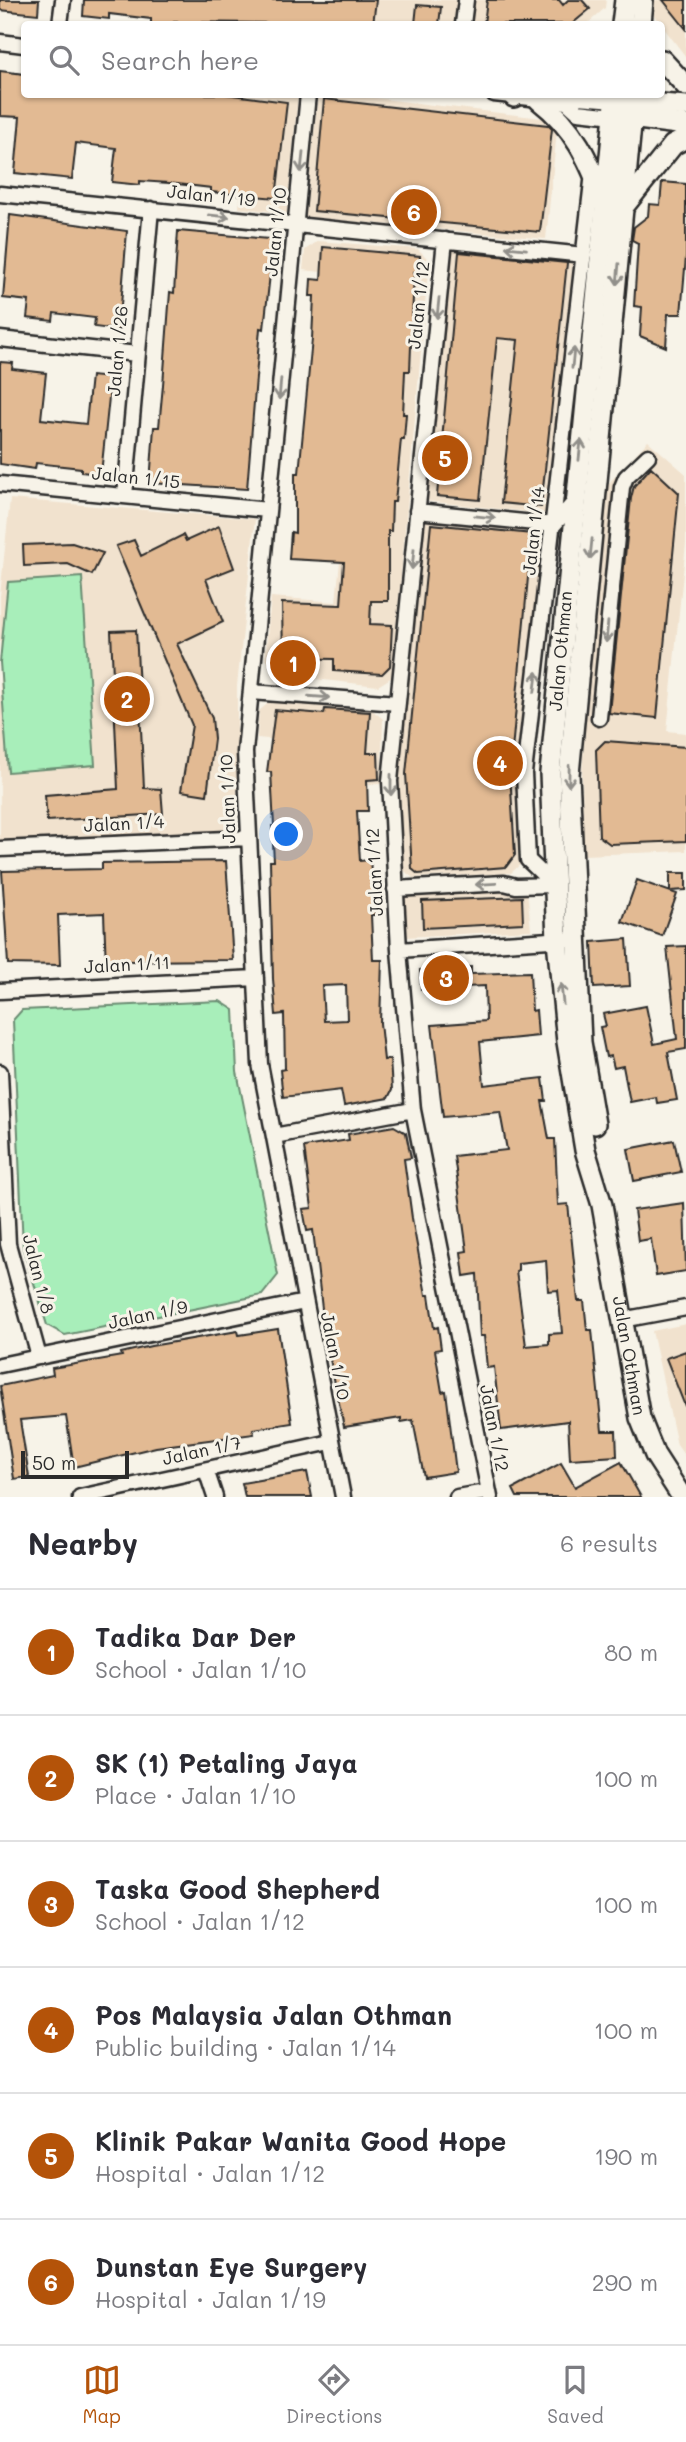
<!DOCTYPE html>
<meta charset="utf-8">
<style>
body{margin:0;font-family:Mali,sans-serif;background:#f7f7f7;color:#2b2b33}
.scale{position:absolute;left:21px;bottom:18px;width:108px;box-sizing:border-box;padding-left:7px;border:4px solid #2b2b2b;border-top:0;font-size:19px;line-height:24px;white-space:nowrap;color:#2b2b2b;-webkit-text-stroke:5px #f7f3e8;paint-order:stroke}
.you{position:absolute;left:287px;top:835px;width:24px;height:24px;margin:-18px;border:5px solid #fff;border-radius:50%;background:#1a73e8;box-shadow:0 0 0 10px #1a73e833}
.badge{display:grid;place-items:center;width:46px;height:46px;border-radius:50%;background:#b45309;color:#fff;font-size:23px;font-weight:700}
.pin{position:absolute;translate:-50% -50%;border:4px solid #fff;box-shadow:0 2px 7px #0006}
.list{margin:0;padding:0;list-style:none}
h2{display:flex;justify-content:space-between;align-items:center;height:91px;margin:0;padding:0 28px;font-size:30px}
h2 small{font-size:23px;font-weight:400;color:#7c7c81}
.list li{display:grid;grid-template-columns:46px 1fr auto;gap:21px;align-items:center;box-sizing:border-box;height:126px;padding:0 28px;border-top:2px solid #e1e1e2}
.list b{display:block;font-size:26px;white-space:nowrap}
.list p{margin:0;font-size:23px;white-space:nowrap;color:#7c7c81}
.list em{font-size:23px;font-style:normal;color:#7c7c81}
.icon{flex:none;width:38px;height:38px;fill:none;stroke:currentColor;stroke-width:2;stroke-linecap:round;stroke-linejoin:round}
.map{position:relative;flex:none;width:686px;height:1497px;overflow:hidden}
.search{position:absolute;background:#fff;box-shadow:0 2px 5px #0004;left:21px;right:21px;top:21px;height:77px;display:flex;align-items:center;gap:18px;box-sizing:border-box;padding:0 24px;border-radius:7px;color:#7c7c81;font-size:26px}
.sheet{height:847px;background:#fff}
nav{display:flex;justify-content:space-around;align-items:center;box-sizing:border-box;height:98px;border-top:2px solid #e1e1e2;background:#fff;font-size:19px;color:#7c7c81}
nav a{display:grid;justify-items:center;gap:4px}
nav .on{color:#b45309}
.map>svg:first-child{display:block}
.built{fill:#f1e2ce}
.green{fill:#a8eeba;stroke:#6a8c72;stroke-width:2}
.building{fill:#e2ba93;stroke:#2b2b2b;stroke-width:2;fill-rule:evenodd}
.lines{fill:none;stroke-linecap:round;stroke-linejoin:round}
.minor-casing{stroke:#2b2b2b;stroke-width:19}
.secondary-casing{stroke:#2b2b2b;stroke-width:24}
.minor{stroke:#f7f3e8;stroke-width:14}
.secondary{stroke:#f7f3e8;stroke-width:19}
.oneway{stroke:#918f8a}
.labels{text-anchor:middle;stroke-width:6;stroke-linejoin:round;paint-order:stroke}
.street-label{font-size:18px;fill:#2b2b2b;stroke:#f7f3e8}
</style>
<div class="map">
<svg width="686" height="1497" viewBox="0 0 686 1497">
<rect width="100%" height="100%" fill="#f7f3e8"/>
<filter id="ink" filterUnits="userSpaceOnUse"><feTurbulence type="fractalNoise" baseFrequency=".0143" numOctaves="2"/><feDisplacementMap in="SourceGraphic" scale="14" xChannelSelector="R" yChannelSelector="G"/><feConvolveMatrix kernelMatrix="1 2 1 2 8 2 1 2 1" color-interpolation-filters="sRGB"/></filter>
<g filter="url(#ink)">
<path class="built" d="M152,0H606L605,8L587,24H150Z
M651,0H686V57L650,10Z
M154,95H298L287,213L239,208L245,149Z
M318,95H350L558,120L546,239L305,217Z
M318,241L418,249L429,260L392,677L378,686L278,675L265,658L271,597L336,602L368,277L303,270L305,250Z
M453,246L574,258L547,514L426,501Z
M648,441L686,474V543L667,731L686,733V851L583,855L582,775L585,724L608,484Z
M10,499L255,519L237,686V830L0,843V596Z
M424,517L545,530L524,861L511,873L413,878L402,869L398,784Z
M272,700L371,709L383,719L381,784L320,786V744L257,738L259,711Z
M527,890L531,930L405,937L403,896Z
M686,1324V1458L677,1445L652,1331Z"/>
<path class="green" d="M82,577L95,765L8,772L0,662L8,582Z
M220,1001L234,1010L237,1072L278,1275L262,1295L65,1335L47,1325L23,1248L13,1020L22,1010Z"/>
<path class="building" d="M0,0H39L38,14L0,10Z
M84,0H376L373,24L174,22V24H151V19L109,14V19L83,16Z
M487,0H559L563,5L568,0H582L590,9L572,24H484Z
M663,0H686V29Z
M417,5L441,7L439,24H415Z
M0,71L24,74V94H225L287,102L276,198L211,192V188L169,183L140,181V185L112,182L116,148L76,143L72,179L15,173L20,117L0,116Z
M324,99L548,125L552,129L540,232L314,211Z
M662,182L686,184V257L681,314H668L666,347L640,336L642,307L634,306L638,243L632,240L634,227L648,216L649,204L660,205Z
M10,215L127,231L119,330L94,327L95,318L54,313L53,321L27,318L29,301L3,298Z
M178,231L280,240L277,266L271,265L264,329L260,328L247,489L150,483L154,427H159L163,385L170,292L174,293Z
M323,247L420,256L419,273L414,272L410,371H405L403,414H406L404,439H401L395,502H392L391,531H388V601H371L370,624L392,625L390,666L382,674L334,671V659L283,658L282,603L341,605L344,562L289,559L291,532L295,533V473H299L312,339L314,296H310L311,279L321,280Z
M459,252L567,263L541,507L501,503L518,340L497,338L480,500L437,496Z
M0,362L13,363L12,369L46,373L41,419L86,424L91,376L111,378L101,474L81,472V468L36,463L35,469L0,464Z
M651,467L679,493L657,718L609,713L631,498L634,486Z
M431,524L532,534L510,772L515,855L506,867L418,874L412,869L406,774Z
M219,526L234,568L206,579L223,622L177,644L212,718L214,739L207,795L181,791L192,725L116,546L134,540L141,556L183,535L186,541Z
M72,543L103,553L92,575L68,564L24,566L23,545Z
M136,630L144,788L161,789L163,814L47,821L45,795L118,789L111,631Z
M325,709L370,712L367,753H378L379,779L367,780L368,811H357L360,861L370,860L375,915H371L373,960H382L380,1023L384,1060L390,1059L392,1090L388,1098L344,1106L341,1090L283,1097L280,1070L285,1069L284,1014L276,1015L273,979L270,861H274L272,826H274L271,772H267L275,710L324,714ZM346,985L347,1020L324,1021L322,986Z
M605,741L686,747V841L610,844L599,836L596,750Z
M226,861L233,960L125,961V968H106L104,913L58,915L60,965L8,964L2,871L102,869V863Z
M670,873H686V890L670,891Z
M637,880L677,894L662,936L622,922Z
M522,897L523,923L423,928L422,901Z
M627,939L630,986L594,988L592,942Z
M686,946V1049L668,1052L677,1100L657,1103L656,1097L630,1102L623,1066L614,1068L611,1056L606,1057L600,1027L606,1026L603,1014L646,1006L654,1044L677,1039L667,947Z
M471,967V974L530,972L532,1011L536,1010L538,1036L480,1042L484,1085L543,1078L546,1101H542L549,1139H555L558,1205L568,1204L578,1301H584L587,1330H592L602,1431H616L617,1456L570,1459L568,1421L501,1430L494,1367L487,1368L484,1336H480L477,1274L464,1276L461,1252L467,1251L454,1156L507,1150L500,1112L443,1117L432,1025L486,1021L485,986L421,989L420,970ZM546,1260L548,1291L558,1290L562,1333L549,1334V1344L526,1346L516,1271L518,1270V1263Z
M394,1126L406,1133L411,1158L404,1159L412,1218L426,1295H429L434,1328L438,1327L441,1349L435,1350L442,1392L446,1391L456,1472L424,1477L413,1420L401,1422V1418L344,1427L325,1335L313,1230L307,1231L303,1209L312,1208L304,1147L349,1140L348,1134Z
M674,1140L681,1172L634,1181L628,1149Z
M684,1203L686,1271L656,1276L651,1239L638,1241L634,1210Z
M278,1329L292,1423L253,1429L254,1434L156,1447L74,1467L66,1416L20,1420L29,1477L14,1479L0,1386L53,1375L52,1368L122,1356L121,1353L151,1346L238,1331L239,1335Z
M686,1351V1406H685L666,1358Z
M621,1462L641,1497H517L513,1489L561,1463L575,1487Z
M307,1472L312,1497H245L242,1483Z"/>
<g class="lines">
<defs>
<path id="minor" d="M60,24L63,0
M463,24L466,0
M0,42L24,45
M308,94L245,752L260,1064L343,1497
M494,94L567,102L579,97L615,100
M567,102L578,112L614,116
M0,194L584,255
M445,240L390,781L399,950L413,1110L490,1497
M0,339L137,354
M0,484L268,510
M125,496L151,209
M417,511L554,525L575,501
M251,692L398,703
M599,718L622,487L626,477L648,456
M0,849L249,838
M554,885L528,860L524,773L593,173
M395,889L504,883L516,886L554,885
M399,950L565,939
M0,991L256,978
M0,1072L8,1244L39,1357
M274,1136L413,1110
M622,1320L686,1308
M0,1365L305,1302
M206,1470L215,1497
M80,1497L331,1442
M457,1497L486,1492"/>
<g id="secondary">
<path d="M622,24L625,0"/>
<path d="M641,24L643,0"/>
<path d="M662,60L686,86"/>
<path id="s1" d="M616,94L550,773L557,940L567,1042L585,1150L602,1205L640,1418L655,1455L682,1497"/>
<path d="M514,97L518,94"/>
<path d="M539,100C574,127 589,160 604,200"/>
<path d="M623,101L686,106"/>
<path d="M622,117L686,125"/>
<path d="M625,205L673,145L686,138"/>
<path d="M595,1124L581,1042L569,774L634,94"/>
</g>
</defs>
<use href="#minor" class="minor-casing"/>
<use href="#secondary" class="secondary-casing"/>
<use href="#minor" class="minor"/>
<use href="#secondary" class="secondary"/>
</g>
<defs><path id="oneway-shaft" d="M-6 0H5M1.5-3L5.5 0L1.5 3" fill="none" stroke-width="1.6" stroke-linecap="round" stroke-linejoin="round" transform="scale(1.75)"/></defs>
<g class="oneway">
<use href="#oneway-shaft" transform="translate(302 162) rotate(96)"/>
<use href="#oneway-shaft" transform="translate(219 216) rotate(6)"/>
<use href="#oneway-shaft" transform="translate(516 248) rotate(-174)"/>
<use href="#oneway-shaft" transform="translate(618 274) rotate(95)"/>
<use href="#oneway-shaft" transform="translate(438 308) rotate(96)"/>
<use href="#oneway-shaft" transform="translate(573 358) rotate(-84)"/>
<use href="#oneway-shaft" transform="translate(280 389) rotate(95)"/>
<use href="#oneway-shaft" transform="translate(580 450) rotate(-84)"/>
<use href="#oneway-shaft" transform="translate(485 517) rotate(6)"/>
<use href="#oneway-shaft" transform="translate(591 549) rotate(96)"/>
<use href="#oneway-shaft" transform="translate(413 559) rotate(96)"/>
<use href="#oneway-shaft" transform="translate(607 632) rotate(95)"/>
<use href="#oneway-shaft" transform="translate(536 682) rotate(-83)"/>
<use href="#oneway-shaft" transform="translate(319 697) rotate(4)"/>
<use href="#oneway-shaft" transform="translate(569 776) rotate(91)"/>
<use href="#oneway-shaft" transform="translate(391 785) rotate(90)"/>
<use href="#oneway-shaft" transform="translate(486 884) rotate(177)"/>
<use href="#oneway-shaft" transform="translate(562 994) rotate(-96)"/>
</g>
</g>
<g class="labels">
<g class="street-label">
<text transform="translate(211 196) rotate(6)" y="6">Jalan 1/19</text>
<text transform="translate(276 232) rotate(-84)" y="6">Jalan 1/10</text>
<text transform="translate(419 305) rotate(-84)" y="6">Jalan 1/12</text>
<text transform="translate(118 351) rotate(-85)" y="6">Jalan 1/26</text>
<text transform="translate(136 478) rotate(6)" y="6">Jalan 1/15</text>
<text transform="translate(534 531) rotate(-84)" y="6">Jalan 1/14</text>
<text transform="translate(561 651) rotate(-85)" y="6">Jalan Othman</text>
<text transform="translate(228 799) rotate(-92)" y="6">Jalan 1/10</text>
<text transform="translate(124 824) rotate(-3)" y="6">Jalan 1/4</text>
<text transform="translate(375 872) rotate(-93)" y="6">Jalan 1/12</text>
<text transform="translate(127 965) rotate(-3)" y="6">Jalan 1/11</text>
<text transform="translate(38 1274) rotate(76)" y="6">Jalan 1/8</text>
<text transform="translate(148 1315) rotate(-12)" y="6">Jalan 1/9</text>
<text transform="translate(335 1356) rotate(79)" y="6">Jalan 1/10</text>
<text dy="6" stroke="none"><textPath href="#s1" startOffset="1272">Jalan Othman</textPath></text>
<text transform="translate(494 1428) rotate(79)" y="6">Jalan 1/12</text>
<text transform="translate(202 1451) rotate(-12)" y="6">Jalan 1/7</text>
</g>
</g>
</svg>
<div class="scale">50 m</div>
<div class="you"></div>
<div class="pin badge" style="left:293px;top:663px">1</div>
<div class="pin badge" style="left:127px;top:699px">2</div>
<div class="pin badge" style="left:446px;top:978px">3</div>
<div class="pin badge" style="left:500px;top:763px">4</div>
<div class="pin badge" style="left:445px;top:458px">5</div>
<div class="pin badge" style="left:414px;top:212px">6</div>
<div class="search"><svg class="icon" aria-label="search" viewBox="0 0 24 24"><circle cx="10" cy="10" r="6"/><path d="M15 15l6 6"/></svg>Search here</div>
</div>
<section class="sheet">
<h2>Nearby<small>6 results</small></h2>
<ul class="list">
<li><span class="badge">1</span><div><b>Tadika Dar Der</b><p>School · Jalan 1/10</p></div><em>80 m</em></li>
<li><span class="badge">2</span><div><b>SK (1) Petaling Jaya</b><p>Place · Jalan 1/10</p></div><em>100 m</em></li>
<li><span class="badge">3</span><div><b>Taska Good Shepherd</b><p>School · Jalan 1/12</p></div><em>100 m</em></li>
<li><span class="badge">4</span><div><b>Pos Malaysia Jalan Othman</b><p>Public building · Jalan 1/14</p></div><em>100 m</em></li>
<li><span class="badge">5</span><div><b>Klinik Pakar Wanita Good Hope</b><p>Hospital · Jalan 1/12</p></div><em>190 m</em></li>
<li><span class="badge">6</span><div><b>Dunstan Eye Surgery</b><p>Hospital · Jalan 1/19</p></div><em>290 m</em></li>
</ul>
</section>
<nav>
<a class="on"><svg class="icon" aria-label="map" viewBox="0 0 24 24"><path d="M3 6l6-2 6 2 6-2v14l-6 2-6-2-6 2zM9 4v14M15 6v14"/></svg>Map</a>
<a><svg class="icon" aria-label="directions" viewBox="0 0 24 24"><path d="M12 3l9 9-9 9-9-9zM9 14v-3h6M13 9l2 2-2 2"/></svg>Directions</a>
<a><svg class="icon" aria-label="saved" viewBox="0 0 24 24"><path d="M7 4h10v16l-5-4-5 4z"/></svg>Saved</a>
</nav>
